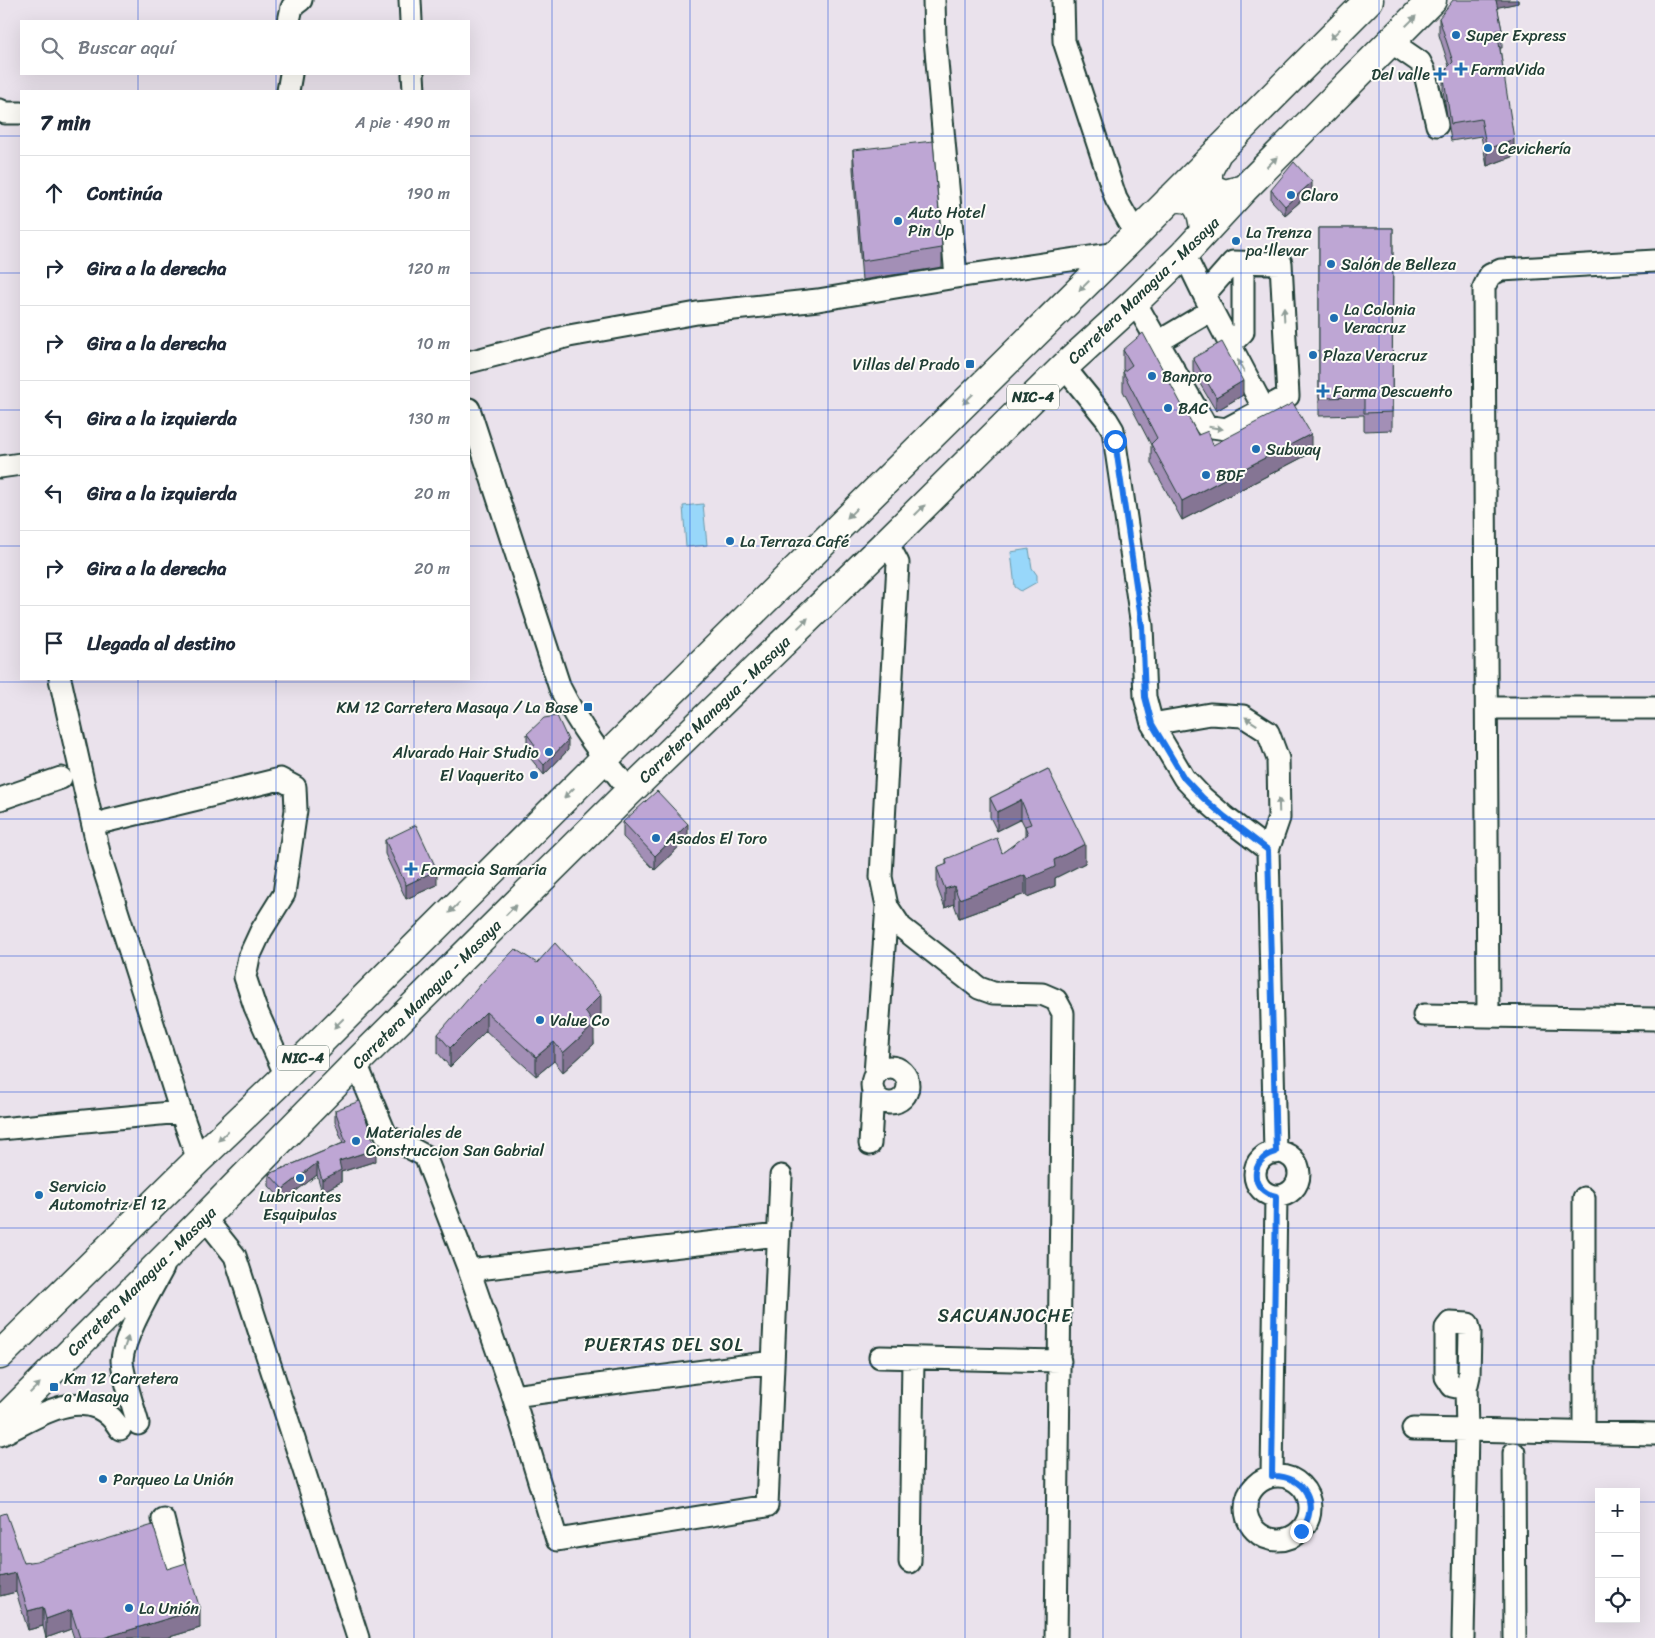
<!DOCTYPE html>
<html lang="es">
<meta charset="utf-8">
<style>
body{margin:0;font-family:Sriracha,sans-serif;background:#f2f2f3;color:#1f2937}
.controls{position:absolute;right:15px;bottom:15px;display:grid;overflow:hidden;border-radius:0px;box-shadow:0 5px 20px #0002}
.controls button{width:45px;height:45px;display:grid;place-items:center;padding:0;border:0;border-bottom:1px solid #e0e1e3;background:#fff;color:#1f2937;font:25px sans-serif}
.stop{position:absolute;width:15px;height:15px;margin:-11px;border:4px solid #1a73e8;border-radius:50%;background:#fff}
.stop.end{background:#1a73e8;border-color:#fff;box-shadow:0 1px 5px #0008}
.list{margin:0;padding:0;list-style:none}
h2{display:flex;justify-content:space-between;align-items:center;height:65px;margin:0;padding:0 20px;font-size:21px}
h2 small{font-size:16px;font-weight:400;color:#747a83}
.list li{display:grid;grid-template-columns:32px 1fr auto;gap:15px;align-items:center;box-sizing:border-box;height:75px;padding:0 20px;border-top:1px solid #e0e1e3}
.list b{display:block;font-size:19px;white-space:nowrap}
.list em{font-size:16px;font-style:normal;color:#747a83}
.icon{flex:none;width:28px;height:28px;fill:none;stroke:currentColor;stroke-width:2;stroke-linecap:round;stroke-linejoin:round}
.map{position:relative;flex:none;width:1655px;height:1638px;overflow:hidden}
.search{position:absolute;background:#fff;box-shadow:0 5px 20px #0002;left:20px;top:20px;width:450px;height:55px;display:flex;align-items:center;gap:12px;box-sizing:border-box;padding:0 18px;border-radius:0px;color:#747a83;font-size:19px}
.panel{position:absolute;background:#fff;box-shadow:0 5px 20px #0002;left:20px;top:90px;width:450px;height:590px;border-radius:0px}
.map>svg:first-child{display:block}
.water{fill:#98d7fa;stroke:#6899ab}
.lines{fill:none;stroke-linecap:round;stroke-linejoin:round}
.minor-casing{stroke:#1f3d34;stroke-width:25}
.highway-casing{stroke:#1f3d34;stroke-width:31}
.minor{stroke:#fdfcf7;stroke-width:21}
.highway{stroke:#fdfcf7;stroke-width:28}
.wall{fill:#a38fb6;stroke:#1f3d34}
.shaded-wall{fill:#857494;stroke:#1f3d34}
.building{fill:#bea6d4;stroke:#1f3d34}
.oneway{fill:#8e9c96}
.route{stroke:#1a73e8;stroke-width:6}
.grid{fill:none;stroke:#1d4ed8;stroke-width:1;stroke-opacity:0.55}
.poi-dot{fill:#1f6fb2;stroke:#fdfcf7;stroke-width:2}
.labels{text-anchor:middle;stroke-width:4;stroke-linejoin:round;paint-order:stroke}
.shield{fill:#fdfcf7;stroke:#62766e;stroke-width:1}
.shield-label{font-size:15px;font-weight:bold;fill:#1f3d34}
.poi-label{font-size:16px;fill:#1f3d34;stroke:#fdfcf7;text-anchor:start}
.street-label{font-size:16px;fill:#1f3d34;stroke:#fdfcf7}
.neighbourhood-label{font-size:18px;letter-spacing:1px;fill:#1f3d34;stroke:#fdfcf7}
</style>
<div class="map">
<svg width="1655" height="1638" viewBox="0 0 1655 1638">
<rect width="100%" height="100%" fill="#eae2ec"/>
<filter id="ink" filterUnits="userSpaceOnUse"><feTurbulence type="fractalNoise" baseFrequency=".02" numOctaves="2"/><feDisplacementMap in="SourceGraphic" scale="10" xChannelSelector="R" yChannelSelector="G"/><feConvolveMatrix kernelMatrix="1 2 1 2 8 2 1 2 1" color-interpolation-filters="sRGB"/></filter>
<g filter="url(#ink)">
<path class="water" d="M703,504L707,545L686,547L683,506Z
M1029,549L1032,568L1037,575V582L1021,591L1015,587L1011,552Z"/>
<g class="lines">
<defs>
<path id="minor" d="M410,0L411,21
M934,0L935,39L956,277
M1063,0L1064,41L1116,199L1136,234
M289,21L292,7L301,0
M1391,42L1420,62L1424,70L1437,125
M413,74L414,91
M288,91L291,74
M0,110L5,113H21
M1204,295L1264,409
M1135,302L1206,426L1226,429L1288,396L1281,263L1233,262L1204,295L1184,254
M1158,342L1212,310
M1230,345L1243,332V263
M469,362L569,336L697,313L818,300L956,277L1117,253
M1064,367L1107,420L1113,430L1142,626L1145,697L1152,724L1184,778L1203,798L1225,817L1268,850
M469,409L560,688C579,726 603,758 630,791
M0,467L21,464
M887,542L898,563L881,877L887,906L901,927L979,988L993,993L1042,994L1056,1000L1063,1013L1056,1638
M60,679L100,857L181,1112L198,1160
M1488,708H1655
M1152,724L1210,714L1243,716L1268,732L1278,759L1279,818L1268,850L1275,1153
M0,799L61,778
M107,821L280,779L295,787L296,810L284,894L261,931L249,957L245,977L255,1007L286,1076
M1424,1015L1655,1019
M1488,1016L1484,287L1490,275L1501,270L1655,261
M356,1063L386,1135L425,1156L469,1270L513,1396L557,1540L767,1506L781,1176
M872 1085a18 18 0 1 1 36 0a18 18 0 1 1-36 0Z
M875,1074L887,906
M0,1129L181,1112
M870,1144L873,1092
M1255 1174a22 22 0 1 1 44 0a22 22 0 1 1-44 0Z
M204,1217L235,1256L358,1638
M469,1270L778,1235
M880,1357L1060,1361
M513,1396L773,1362
M138,1424C134,1409 122,1373 122,1360C124,1335 151,1291 163,1268
M1413,1429L1467,1430L1466,1389L1469,1376L1470,1332L1468,1324L1450,1323L1446,1328V1377L1452,1386L1466,1389
M1584,1432V1198
M0,1435C39,1417 89,1379 120,1429
M1514,1453L1515,1638
M1246 1508a32 32 0 1 1 64 0a32 32 0 1 1-64 0Z
M1272,1476L1276,1196
M163,1519L175,1565
M910,1562L913,1359
M1463,1638L1467,1430L1655,1434"/>
<path id="highway" d="M1218,151L1208,171V184L1212,189L1225,194L1244,189
M1170,199C1195,194 1202,207 1204,230
M0,1355L198,1160L286,1076L604,759L1136,234L1369,0
M0,1423L170,1253L356,1063L630,791L887,542L1064,367L1135,302L1184,254L1244,189L1432,0"/>
</defs>
<use href="#minor" class="minor-casing"/>
<use href="#highway" class="highway-casing"/>
<use href="#minor" class="minor"/>
<use href="#highway" class="highway"/>
</g>
<path class="wall" d="M1518,0V3L1497,7L1502,30V48H1500L1514,156L1487,166L1481,136L1451,141L1443,90V72L1449,66L1439,35V18Z
M853,150L942,248V267L862,280L853,169Z
M1271,190L1312,191L1285,215L1271,200Z
M1319,228H1393L1392,430L1364,431V415L1319,416Z
M1123,350L1198,435L1213,445L1311,453L1182,520L1151,463V445L1123,391V372L1124,371L1123,369Z
M1193,358L1243,395L1216,411L1193,372Z
M527,734L568,750L544,775L531,759V750L527,744Z
M1048,769L1085,863L1055,878V886L1027,897L1025,894L959,918L954,904L945,908L937,887V868L946,865V859L1002,853L1025,837V827L1021,819L997,831L990,817V798Z
M623,822L688,838L655,870L623,837Z
M385,840L437,885L406,899L385,854Z
M537,963L601,1014L592,1023L594,1044L563,1072L554,1061L536,1076L486,1031L450,1067L438,1053V1034Z
M335,1110L376,1161L341,1172V1182L322,1192L317,1175L283,1201L269,1186V1174L343,1143L335,1122Z
M24,1563L167,1569L200,1628L166,1638H74L71,1629L46,1638L43,1626L28,1630L16,1592L0,1596Z"/>
<path class="shaded-wall" d="M1495,0H1518V3L1495,8Z
M1514,139V156L1487,166V149Z
M1312,182V191L1285,215V206Z
M1243,381V395L1216,411V397Z
M1311,434V453L1182,520V501Z
M568,740V750L544,775V765Z
M1021,800V819L997,831V812Z
M688,824V838L655,870V856Z
M1085,844V863L1055,878V886L1027,897V879L1054,860Z
M437,870V885L406,899V885Z
M1025,875V894L959,918V899Z
M954,886V904L945,908V889Z
M601,995V1014L585,1030V1011Z
M486,1012V1031L450,1067V1048Z
M594,1025V1044L563,1072V1053Z
M554,1042V1061L536,1076V1057Z
M376,1149V1161L341,1172V1182L322,1192V1180L339,1161Z
M317,1163V1175L283,1201V1189Z
M16,1573V1592L0,1596V1577Z
M43,1607V1626L28,1630V1611Z
M200,1609V1628L166,1638H103Z
M71,1610V1629L46,1638V1619Z"/>
<path class="building" d="M1453,0H1496L1502,30H1497L1514,139L1487,149L1481,119L1451,124L1443,72L1453,62L1439,18Z
M933,141L942,248L862,261L853,150Z
M1294,162L1312,182L1285,206L1271,190Z
M1319,228H1393L1392,412L1364,413V397L1319,398Z
M1143,333L1198,435L1208,431L1213,445L1293,403L1311,434L1182,501L1151,444L1157,438L1123,372L1132,365L1123,350Z
M1222,342L1243,381L1216,397L1193,358Z
M557,716L568,740L544,765L531,750L535,745L527,734L544,718Z
M1048,769L1085,844L1054,860L1055,867L1027,879L1025,875L959,899L954,886L945,889L937,868L947,864L946,859L997,838L1002,853L1028,834L1025,826L1031,824L1021,800L997,812L990,798Z
M657,791L688,824L655,856L623,822Z
M416,825L437,870L406,885L385,840Z
M555,943L601,995L585,1011L594,1025L563,1053L554,1042L536,1057L486,1012L450,1048L438,1034L481,984L515,949L537,963Z
M360,1101L376,1149L339,1161L341,1170L322,1180L317,1163L283,1189L269,1174L346,1142L335,1110Z
M6,1513L24,1563L37,1561L51,1556L153,1525L167,1569L186,1563L200,1609L103,1638H80L71,1610L46,1619L43,1607L28,1611L16,1573L0,1577V1515Z"/>
<defs><path id="oneway-solid" d="M-6-.8H1V-3.2L6.5 0L1 3.2V.8H-6Z" transform="scale(1.25)"/></defs>
<g class="oneway">
<use href="#oneway-solid" transform="translate(1411 21) rotate(-45)"/>
<use href="#oneway-solid" transform="translate(1335 34) rotate(135)"/>
<use href="#oneway-solid" transform="translate(1272 162) rotate(-45)"/>
<use href="#oneway-solid" transform="translate(1084 286) rotate(135)"/>
<use href="#oneway-solid" transform="translate(1284 314) rotate(-93)"/>
<use href="#oneway-solid" transform="translate(1241 366) rotate(-118)"/>
<use href="#oneway-solid" transform="translate(968 399) rotate(135)"/>
<use href="#oneway-solid" transform="translate(1216 428) rotate(9)"/>
<use href="#oneway-solid" transform="translate(920 510) rotate(-45)"/>
<use href="#oneway-solid" transform="translate(852 513) rotate(135)"/>
<use href="#oneway-solid" transform="translate(803 623) rotate(-44)"/>
<use href="#oneway-solid" transform="translate(1251 721) rotate(-147)"/>
<use href="#oneway-solid" transform="translate(569 793) rotate(135)"/>
<use href="#oneway-solid" transform="translate(1279 805) rotate(-92)"/>
<use href="#oneway-solid" transform="translate(454 908) rotate(135)"/>
<use href="#oneway-solid" transform="translate(511 910) rotate(-45)"/>
<use href="#oneway-solid" transform="translate(339 1023) rotate(135)"/>
<use href="#oneway-solid" transform="translate(223 1136) rotate(136)"/>
<use href="#oneway-solid" transform="translate(126 1343) rotate(-71)"/>
<use href="#oneway-solid" transform="translate(35 1388) rotate(-45)"/>
</g>
</g>
<g class="lines" filter="url(#ink)">
<path class="route" d="M1115,441L1142,626L1145,697L1152,724L1184,778L1203,798L1225,817L1268,850L1276,1152C1249,1159 1249,1191 1276,1196L1272,1476C1305,1475 1321,1504 1301,1531"/>
</g>
<path class="grid" d="M138,0V21M276,0V21M414,0V21M552,0V1638M690,0V1638M828,0V1638M965,0V1638M1103,0V1638M1241,0V1638M1379,0V1638M1517,0V1638M138,74V91M276,74V91M414,74V91M0,136H21M469,136H1655M0,273H21M469,273H1655M0,410H21M469,410H1655M0,546H21M469,546H1655M138,679V1638M276,679V1638M414,679V1638M0,682H1655M0,819H1655M0,956H1655M0,1092H1655M0,1228H1655M0,1365H1655M0,1502H1599M1636,1502H1655"/>
<g class="poi-dot">
<circle cx="1456" cy="35" r="5"/>
<path d="M1458.5 61.5h5v5h5v5h-5v5h-5v-5h-5v-5h5z"/>
<path d="M1437.5 66.5h5v5h5v5h-5v5h-5v-5h-5v-5h5z"/>
<circle cx="1488" cy="148" r="5"/>
<circle cx="1291" cy="195" r="5"/>
<circle cx="898" cy="221" r="5"/>
<circle cx="1236" cy="241" r="5"/>
<circle cx="1331" cy="264" r="5"/>
<circle cx="1334" cy="318" r="5"/>
<circle cx="1313" cy="355" r="5"/>
<rect x="965" y="359" width="10" height="10" rx="2.5"/>
<circle cx="1152" cy="376" r="5"/>
<path d="M1320.5 383.5h5v5h5v5h-5v5h-5v-5h-5v-5h5z"/>
<circle cx="1168" cy="408" r="5"/>
<circle cx="1256" cy="449" r="5"/>
<circle cx="1206" cy="475" r="5"/>
<circle cx="730" cy="541" r="5"/>
<rect x="583" y="702" width="10" height="10" rx="2.5"/>
<circle cx="549" cy="752" r="5"/>
<circle cx="534" cy="775" r="5"/>
<circle cx="656" cy="838" r="5"/>
<path d="M408.5 861.5h5v5h5v5h-5v5h-5v-5h-5v-5h5z"/>
<circle cx="540" cy="1020" r="5"/>
<circle cx="356" cy="1141" r="5"/>
<circle cx="300" cy="1178" r="5"/>
<circle cx="39" cy="1195" r="5"/>
<rect x="49" y="1382" width="10" height="10" rx="2.5"/>
<circle cx="103" cy="1479" r="5"/>
<circle cx="129" cy="1608" r="5"/>
</g>
<g class="labels">
<g class="shield">
<rect x="1007" y="384.5" width="52" height="25" rx="4"/>
<rect x="277" y="1045.5" width="52" height="25" rx="4"/>
</g>
<g class="shield-label">
<text x="1033" y="402">NIC-4</text>
<text x="303" y="1063">NIC-4</text>
</g>
<g class="poi-label">
<text x="1466" y="41">Super Express</text>
<text x="1471" y="75">FarmaVida</text>
<text x="1430" y="80" text-anchor="end">Del valle</text>
<text x="1498" y="154">Cevichería</text>
<text x="1301" y="201">Claro</text>
<text x="908" y="218">Auto Hotel<tspan x="908" dy="18">Pin Up</tspan></text>
<text x="1246" y="238">La Trenza<tspan x="1246" dy="18">pa'llevar</tspan></text>
<text x="1341" y="270">Salón de Belleza</text>
<text x="1344" y="315">La Colonia<tspan x="1344" dy="18">Veracruz</tspan></text>
<text x="1323" y="361">Plaza Veracruz</text>
<text x="960" y="370" text-anchor="end">Villas del Prado</text>
<text x="1162" y="382">Banpro</text>
<text x="1333" y="397">Farma Descuento</text>
<text x="1178" y="414">BAC</text>
<text x="1266" y="455">Subway</text>
<text x="1216" y="481">BDF</text>
<text x="740" y="547">La Terraza Café</text>
<text x="578" y="713" text-anchor="end">KM 12 Carretera Masaya / La Base</text>
<text x="539" y="758" text-anchor="end">Alvarado Hair Studio</text>
<text x="524" y="781" text-anchor="end">El Vaquerito</text>
<text x="666" y="844">Asados El Toro</text>
<text x="421" y="875">Farmacia Samaria</text>
<text x="550" y="1026">Value Co</text>
<text x="366" y="1138">Materiales de<tspan x="366" dy="18">Construccion San Gabrial</tspan></text>
<text x="49" y="1192">Servicio<tspan x="49" dy="18">Automotriz El 12</tspan></text>
<text x="300" y="1202" text-anchor="middle">Lubricantes<tspan x="300" dy="18">Esquipulas</tspan></text>
<text x="64" y="1384">Km 12 Carretera<tspan x="64" dy="18">a Masaya</tspan></text>
<text x="113" y="1485">Parqueo La Unión</text>
<text x="139" y="1614">La Unión</text>
</g>
<g class="street-label">
<text transform="translate(1143 290) rotate(-44)" y="6">Carretera Managua - Masaya</text>
<text transform="translate(714 709) rotate(-44)" y="6">Carretera Managua - Masaya</text>
<text transform="translate(426 994) rotate(-45)" y="6">Carretera Managua - Masaya</text>
<text transform="translate(141 1281) rotate(-45)" y="6">Carretera Managua - Masaya</text>
</g>
<g class="neighbourhood-label">
<text x="1005" y="1322">SACUANJOCHE</text>
<text x="664" y="1351">PUERTAS DEL SOL</text>
</g>
</g>
</svg>
<div class="controls">
<button>+</button>
<button>−</button>
<button><svg class="icon" aria-label="locate" viewBox="0 0 24 24"><circle cx="12" cy="12" r="6"/><path d="M12 2v4M12 18v4M2 12h4M18 12h4"/></svg></button>
</div>
<div class="stop" style="left:1115px;top:441px"></div>
<div class="stop end" style="left:1301px;top:1531px"></div>
<div class="search"><svg class="icon" aria-label="search" viewBox="0 0 24 24"><circle cx="10" cy="10" r="6"/><path d="M15 15l6 6"/></svg>Buscar aquí</div>
<section class="panel">
<h2>7 min<small>A pie · 490 m</small></h2>
<ul class="list">
<li><svg class="icon" aria-label="ahead" viewBox="0 0 24 24"><path d="M12 20V5M6 11l6-6 6 6"/></svg><div><b>Continúa</b></div><em>190 m</em></li>
<li><svg class="icon" aria-label="right" viewBox="0 0 24 24"><path d="M7 20v-9h11M14 6l5 5-5 5"/></svg><div><b>Gira a la derecha</b></div><em>120 m</em></li>
<li><svg class="icon" aria-label="right" viewBox="0 0 24 24"><path d="M7 20v-9h11M14 6l5 5-5 5"/></svg><div><b>Gira a la derecha</b></div><em>10 m</em></li>
<li><svg class="icon" aria-label="left" viewBox="0 0 24 24"><path d="M17 20v-9H6M10 6l-5 5 5 5"/></svg><div><b>Gira a la izquierda</b></div><em>130 m</em></li>
<li><svg class="icon" aria-label="left" viewBox="0 0 24 24"><path d="M17 20v-9H6M10 6l-5 5 5 5"/></svg><div><b>Gira a la izquierda</b></div><em>20 m</em></li>
<li><svg class="icon" aria-label="right" viewBox="0 0 24 24"><path d="M7 20v-9h11M14 6l5 5-5 5"/></svg><div><b>Gira a la derecha</b></div><em>20 m</em></li>
<li><svg class="icon" aria-label="arrive" viewBox="0 0 24 24"><path d="M6 21V4h12l-3 4 3 4H6"/></svg><div><b>Llegada al destino</b></div></li>
</ul>
</section>
</div>
